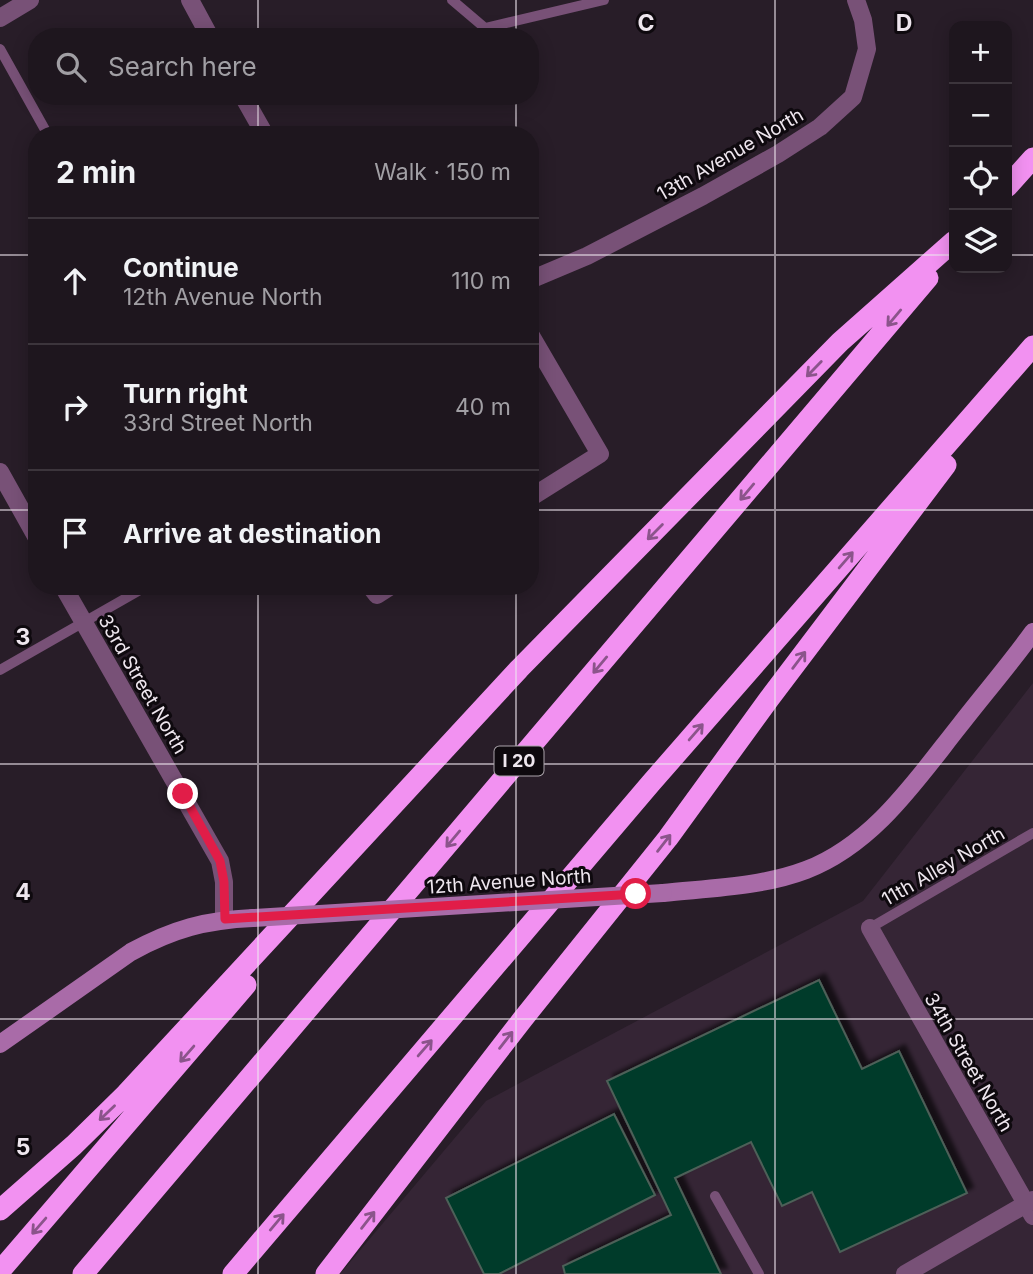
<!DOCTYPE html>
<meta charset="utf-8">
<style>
body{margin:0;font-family:Inter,sans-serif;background:#2b232b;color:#f1f3f6}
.controls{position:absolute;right:21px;top:21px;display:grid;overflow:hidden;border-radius:14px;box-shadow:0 4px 18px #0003}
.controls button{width:63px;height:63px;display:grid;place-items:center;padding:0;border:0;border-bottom:2px solid #3c353c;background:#1e161e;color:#f1f3f6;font:35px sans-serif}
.stop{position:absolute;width:21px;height:21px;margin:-16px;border:5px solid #e11d48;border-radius:50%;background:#fff}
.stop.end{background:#e11d48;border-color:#fff;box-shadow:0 2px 7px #0008}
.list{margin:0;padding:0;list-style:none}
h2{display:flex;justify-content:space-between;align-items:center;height:91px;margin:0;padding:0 28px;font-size:30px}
h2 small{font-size:23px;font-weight:400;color:#a19fa4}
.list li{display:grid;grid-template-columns:46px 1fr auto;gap:21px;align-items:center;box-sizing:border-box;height:126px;padding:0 28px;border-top:2px solid #3c353c}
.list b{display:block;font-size:26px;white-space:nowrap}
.list p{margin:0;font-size:23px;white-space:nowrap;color:#a19fa4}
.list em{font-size:23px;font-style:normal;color:#a19fa4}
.icon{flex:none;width:38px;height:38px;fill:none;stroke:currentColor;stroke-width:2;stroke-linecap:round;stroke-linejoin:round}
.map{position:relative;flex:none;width:1033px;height:1274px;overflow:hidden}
.search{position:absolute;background:#1e161e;box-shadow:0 4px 18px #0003;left:28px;top:28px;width:511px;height:77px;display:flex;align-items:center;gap:18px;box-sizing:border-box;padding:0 24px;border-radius:28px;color:#a19fa4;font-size:26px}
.panel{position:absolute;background:#1e161e;box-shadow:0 4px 18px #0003;left:28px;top:126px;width:511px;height:469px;border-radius:28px}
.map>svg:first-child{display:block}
.built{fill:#352535}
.building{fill:#003a2a;stroke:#4d6058;stroke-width:2;filter:url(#shadow)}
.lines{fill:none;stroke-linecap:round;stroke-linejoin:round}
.lane{stroke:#785177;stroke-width:10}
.street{stroke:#785177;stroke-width:18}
.secondary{stroke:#a96ba8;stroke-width:18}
.highway{stroke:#f291f1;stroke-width:21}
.secondary-bridge{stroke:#a96ba8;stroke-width:18}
.oneway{stroke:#8b548b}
.route{stroke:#e11d48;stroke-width:9}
.grid{fill:none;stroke:#eee6ee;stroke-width:2;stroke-opacity:0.55}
.labels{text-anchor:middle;stroke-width:6;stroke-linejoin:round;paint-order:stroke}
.shield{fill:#0e090e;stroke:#aba4ab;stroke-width:2}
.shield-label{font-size:18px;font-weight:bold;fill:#eee6ee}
.street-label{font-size:19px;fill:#eee6ee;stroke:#0e090e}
.grid-label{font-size:23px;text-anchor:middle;font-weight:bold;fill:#eee6ee;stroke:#0e090e;stroke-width:6;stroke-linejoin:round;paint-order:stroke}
</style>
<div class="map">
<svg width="1033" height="1274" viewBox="0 0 1033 1274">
<defs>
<filter id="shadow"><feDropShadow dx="6" dy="-6" stdDeviation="2" flood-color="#0009"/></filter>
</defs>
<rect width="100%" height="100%" fill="#281d28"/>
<path class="built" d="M1033,683V1274H340L486,1101L863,901Z"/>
<path class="building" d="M819,980L862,1069L899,1051L967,1193L840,1252L812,1192L782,1206L751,1142L675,1178L721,1274H565L563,1266L671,1215L607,1081Z
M614,1114L655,1195L499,1274H484L446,1198Z"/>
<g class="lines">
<path class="lane" d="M452,0L485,28L604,0
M0,49L48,135
M0,670L147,586
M870,928L1033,833
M715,1196L759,1274"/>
<path class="street" d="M190,0L210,37
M0,18L30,0
M243,96L265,135
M530,280L587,256L703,196L778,154L820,127L853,97L867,49L863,20L856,0
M530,334L600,454L530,498
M0,472L37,538
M63,586L220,861L224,882V919
M370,586L377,595L391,586
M870,928L1033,1216
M905,1274L1033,1200"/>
<path class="secondary" d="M663,893C710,888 761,887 806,870C874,844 917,779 960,725C984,694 1010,664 1033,632
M0,1044L131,952C173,929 206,920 253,918"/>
<path class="highway" d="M1007,187L1033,158
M0,1210L74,1145L126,1094L519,669L840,342L954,241
M0,1271L246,985
M83,1274L928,278
M233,1274L651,783L1033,346
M326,1274L522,1020L668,838L769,699L946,465"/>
<path class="secondary-bridge" d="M253,918L663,893"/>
</g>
<defs><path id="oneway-shaft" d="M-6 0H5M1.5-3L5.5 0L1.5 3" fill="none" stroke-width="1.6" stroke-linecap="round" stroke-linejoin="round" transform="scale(1.75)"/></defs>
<g class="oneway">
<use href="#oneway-shaft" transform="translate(894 318) rotate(130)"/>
<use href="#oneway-shaft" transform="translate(814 369) rotate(134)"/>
<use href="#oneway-shaft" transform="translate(747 492) rotate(130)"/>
<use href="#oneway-shaft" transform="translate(655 532) rotate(135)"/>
<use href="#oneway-shaft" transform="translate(846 560) rotate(-49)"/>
<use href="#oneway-shaft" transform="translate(799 660) rotate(-53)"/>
<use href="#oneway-shaft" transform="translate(600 665) rotate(130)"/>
<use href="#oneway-shaft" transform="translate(696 732) rotate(-49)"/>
<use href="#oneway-shaft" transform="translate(453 839) rotate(130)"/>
<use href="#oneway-shaft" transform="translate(664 843) rotate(-52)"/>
<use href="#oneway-shaft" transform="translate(506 1040) rotate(-52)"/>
<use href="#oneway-shaft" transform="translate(425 1048) rotate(-49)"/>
<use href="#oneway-shaft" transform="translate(187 1054) rotate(131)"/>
<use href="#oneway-shaft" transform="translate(107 1113) rotate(136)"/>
<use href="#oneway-shaft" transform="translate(368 1220) rotate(-52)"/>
<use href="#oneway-shaft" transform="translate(277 1222) rotate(-50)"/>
<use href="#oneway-shaft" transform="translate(39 1226) rotate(131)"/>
</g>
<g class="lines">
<path class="route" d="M183,794L220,861L224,882L225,919L636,894"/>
</g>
<path class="grid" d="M258,0V37M516,0V37M775,0V1274M258,96V135M516,96V135M0,255H37M530,255H954M1007,255H1033M0,510H37M530,510H1033M258,586V1274M516,586V1274M0,764H1033M0,1019H1033"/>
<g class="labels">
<rect class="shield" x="494.5" y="746.5" width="49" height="29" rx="5"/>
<g class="shield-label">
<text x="519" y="767">I 20</text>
</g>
<g class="street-label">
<text transform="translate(730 154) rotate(-30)" y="7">13th Avenue North</text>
<text transform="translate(143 684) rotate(60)" y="7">33rd Street North</text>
<text transform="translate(943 866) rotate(-30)" y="7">11th Alley North</text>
<text transform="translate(509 881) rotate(-4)" y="7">12th Avenue North</text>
<text transform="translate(969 1062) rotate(60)" y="7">34th Street North</text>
</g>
</g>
<g class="grid-label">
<text x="646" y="31">C</text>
<text x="904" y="31">D</text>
<text x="23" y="645">3</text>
<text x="23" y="900">4</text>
<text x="23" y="1155">5</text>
</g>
</svg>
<div class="controls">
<button>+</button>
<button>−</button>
<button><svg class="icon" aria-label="locate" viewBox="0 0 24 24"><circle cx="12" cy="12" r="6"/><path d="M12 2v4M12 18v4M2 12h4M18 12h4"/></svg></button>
<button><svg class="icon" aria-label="layers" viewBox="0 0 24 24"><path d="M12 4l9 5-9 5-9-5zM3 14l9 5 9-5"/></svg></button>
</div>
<div class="stop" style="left:636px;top:894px"></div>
<div class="stop end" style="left:183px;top:794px"></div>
<div class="search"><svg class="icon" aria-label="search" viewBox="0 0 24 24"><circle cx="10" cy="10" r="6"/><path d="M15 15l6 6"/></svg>Search here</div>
<section class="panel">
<h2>2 min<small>Walk · 150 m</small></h2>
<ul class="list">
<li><svg class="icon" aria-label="ahead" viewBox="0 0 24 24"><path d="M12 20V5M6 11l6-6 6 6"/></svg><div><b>Continue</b><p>12th Avenue North</p></div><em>110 m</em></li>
<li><svg class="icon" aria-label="right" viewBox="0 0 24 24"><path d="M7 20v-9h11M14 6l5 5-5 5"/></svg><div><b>Turn right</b><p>33rd Street North</p></div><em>40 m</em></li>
<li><svg class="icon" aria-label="arrive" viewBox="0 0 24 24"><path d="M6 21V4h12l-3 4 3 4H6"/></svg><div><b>Arrive at destination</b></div></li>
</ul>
</section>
</div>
